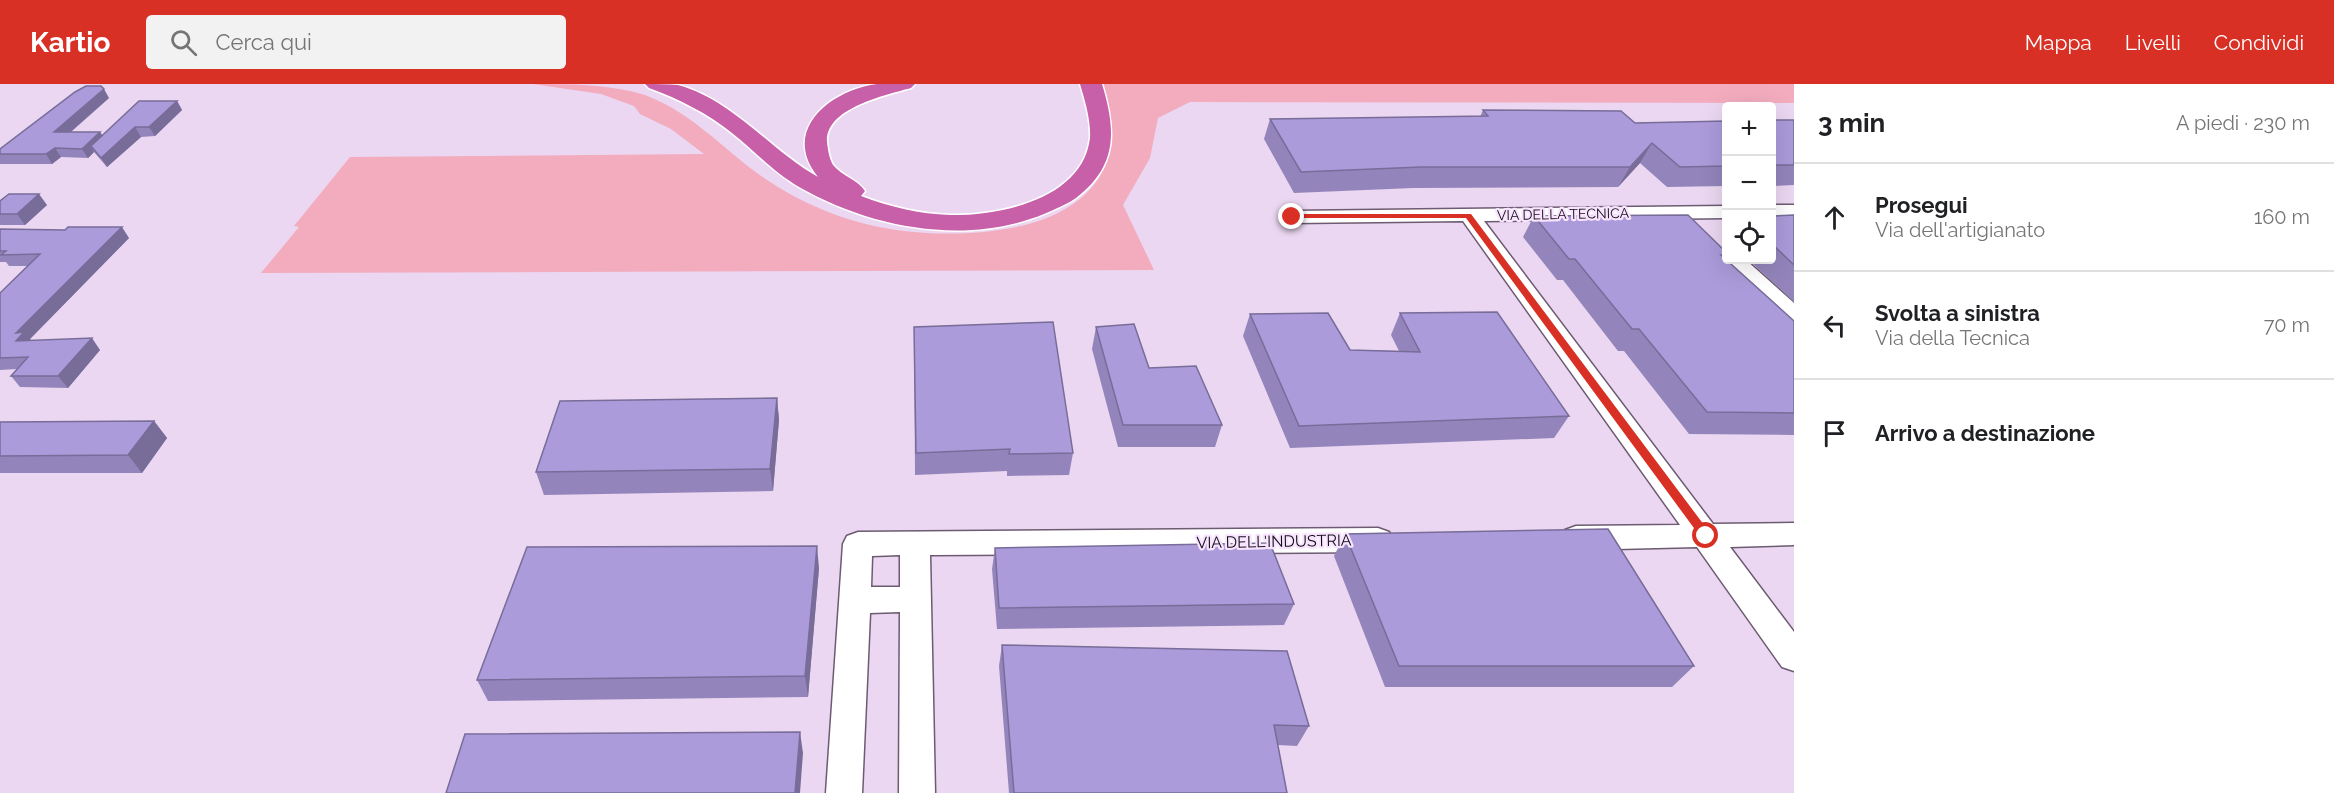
<!DOCTYPE html>
<html lang="it">
<meta charset="utf-8">
<style>
body{margin:0;font-family:Raleway,sans-serif;background:#f2f2f2;color:#202124}
.controls{position:absolute;right:18px;top:18px;display:grid;overflow:hidden;border-radius:6px;box-shadow:0 6px 24px #0002}
.controls button{width:54px;height:54px;display:grid;place-items:center;padding:0;border:0;border-bottom:2px solid #e0e0e0;background:#fff;color:#202124;font:30px sans-serif}
.stop{position:absolute;width:18px;height:18px;margin:-14px;border:4px solid #d93025;border-radius:50%;background:#fff}
.stop.end{background:#d93025;border-color:#fff;box-shadow:0 2px 6px #0008}
.list{margin:0;padding:0;list-style:none}
h2{display:flex;justify-content:space-between;align-items:center;height:78px;margin:0;padding:0 24px;font-size:26px}
h2 small{font-size:20px;font-weight:400;color:#757577}
.list li{display:grid;grid-template-columns:39px 1fr auto;gap:18px;align-items:center;box-sizing:border-box;height:108px;padding:0 24px;border-top:2px solid #e0e0e0}
.list b{display:block;font-size:22px;white-space:nowrap}
.list p{margin:0;font-size:20px;white-space:nowrap;color:#757577}
.list em{font-size:20px;font-style:normal;color:#757577}
.icon{flex:none;width:33px;height:33px;fill:none;stroke:currentColor;stroke-width:2;stroke-linecap:round;stroke-linejoin:round}
.map{position:relative;flex:none;width:1794px;height:709px;overflow:hidden}
header{display:flex;align-items:center;gap:36px;box-sizing:border-box;height:84px;padding:0 30px;background:#d93025;color:#fff}
header strong{font-size:28px}
nav{display:flex;gap:33px;margin-inline-start:auto;font-size:21px}
.search{width:420px;height:54px;background:#f2f2f2;display:flex;align-items:center;gap:15px;box-sizing:border-box;padding:0 21px;border-radius:6px;color:#757577;font-size:22px}
main{display:flex}
aside{flex:1;background:#fff}
.map>svg:first-child{display:block}
.green{fill:#f2acbe}
.lines{fill:none;stroke-linecap:round;stroke-linejoin:round}
.street-casing{stroke:#6c5b71;stroke-width:3}
.highway-casing{stroke:#fff;stroke-width:3}
.street{fill:#fff;fill-rule:evenodd}
.highway{fill:#c85fa9;fill-rule:evenodd}
.wall{fill:#9385bb}
.shaded-wall{fill:#786c99}
.building{fill:#ab9bda;stroke:#786c99;stroke-width:1.5}
.route{fill:#d93025}
.labels{text-anchor:middle;stroke-width:4.5;stroke-linejoin:round;paint-order:stroke}
.far-street-label{font-size:14px;fill:#120c15;stroke:#f8e4ff}
.street-label{font-size:16px;fill:#120c15;stroke:#f8e4ff}
</style>
<header>
<strong>Kartio</strong>
<div class="search"><svg class="icon" aria-label="search" viewBox="0 0 24 24"><circle cx="10" cy="10" r="6"/><path d="M15 15l6 6"/></svg>Cerca qui</div>
<nav><a>Mappa</a><a>Livelli</a><a>Condividi</a></nav>
</header>
<main>
<div class="map">
<svg width="1794" height="709" viewBox="0 0 1794 709">
<rect width="100%" height="100%" fill="#ebd7f1"/>
<path class="green" d="M533,0C572,0 609,0 645,11C695,30 724,67 767,96C829,137 895,153 969,149C999,147 1028,143 1056,130C1094,112 1114,82 1111,40C1111,27 1105,13 1103,0H1794V19L1190,18L1158,34L1150,74L1123,121L1154,186L261,189L299,143L294,142L350,73L704,70L671,45L640,30L634,22L601,10Z"/>
<g class="lines">
<defs>
<path id="street" d="M1772,121H1794V133H1772Z
M1726,122V134L1484,137L1713,440L1794,439V461L1730,463L1794,548V587L1782,583L1697,463L1576,466L1565,462L1561,454L1565,446L1576,442L1680,441L1463,137L1292,139L1285,137L1282,133L1285,129L1292,127Z
M1726,171V176H1746L1794,219V239L1786,237L1726,181L1723,176Z
M1378,444L1389,448L1393,456L1389,464L1378,468L930,471L935,709H899L900,528L870,529L862,709H826L843,460L847,452L858,448ZM900,471V503H871L872,472Z"/>
<path id="highway" d="M645,0C656,0 668,0 678,1C733,16 770,66 818,93C780,46 831,6 877,0C889,0 903,0 915,0L911,4C886,11 825,24 827,58C828,66 829,74 833,81C842,92 858,96 865,107L861,112C890,123 919,130 950,131C1000,132 1083,115 1090,54C1091,36 1085,17 1080,0H1102C1116,46 1118,82 1076,114C1066,121 1055,125 1044,130C965,162 871,144 799,103C772,87 756,68 732,49C707,29 679,15 649,4Z"/>
</defs>
<use href="#street" class="street-casing"/>
<use href="#highway" class="highway-casing"/>
<use href="#street" class="street"/>
<use href="#highway" class="highway"/>
</g>
<path class="wall" d="M109,14L71,48H100L102,51L177,17L182,26L155,52L141,53L107,83L94,68L88,74L61,73L52,80H0V65Z
M1483,26L1635,39L1726,37V102L1667,103L1640,79L1618,103L1413,104L1294,109L1264,55L1270,35L1480,33Z
M1772,36H1794V101L1772,102Z
M0,117L47,121L25,141H0Z
M1794,131V218L1749,176H1772V132Z
M1534,132L1726,168V176L1794,237V351L1689,350L1624,267H1618L1563,196H1557L1523,153Z
M0,145L129,154L30,255L31,257L100,266L68,304L20,303L11,292L17,285L0,286V209L28,182H9L6,178H0Z
M1400,229L1569,332L1554,354L1290,364L1243,252L1250,230L1350,266L1399,267L1391,251Z
M914,243L1073,369L1069,391L1007,392V387L915,391Z
M1096,243L1222,341L1215,363H1118L1092,265Z
M777,314L779,336L773,407L544,411L536,388Z
M154,337L167,354L142,389H0V338Z
M1345,450L1694,582L1672,603H1385L1334,472Z
M995,464L1294,520L1284,541L997,545L992,485Z
M819,484L808,613L488,617L477,596Z
M1002,561L1309,642L1297,662L1278,661L1287,709H1009L999,582Z"/>
<path class="shaded-wall" d="M104,5L109,14L60,57L54,48Z
M177,17L182,26L155,52L149,43Z
M135,43L141,53L107,83L101,74Z
M100,48L106,57L91,62L94,68L88,74L82,65Z
M1652,59L1640,79L1618,103L1630,83Z
M55,64L61,73L52,80L46,70Z
M39,110L47,121L25,141L17,130Z
M122,143L129,154L30,255L33,260L16,257V249Z
M92,254L100,266L68,304L58,292Z
M777,314L779,336L773,407L770,385Z
M154,337L167,354L142,389L128,371Z
M817,462L819,484L808,613L805,592Z
M800,648L803,669L800,709H795Z"/>
<path class="building" d="M86,2H101L104,5L54,48H100L82,65L55,64L46,70H0V65L75,8Z
M139,17H177L149,43H135L101,74L91,62Z
M1483,26L1621,27L1635,39L1726,37V82L1680,83L1652,59L1630,83H1421L1301,88L1270,35L1488,32Z
M1772,36H1794V81H1772Z
M9,110H39L17,130H0V117Z
M1688,131L1726,168V171H1721L1794,237V329L1707,328L1639,245H1632L1575,175H1569L1534,132Z
M1794,131V181L1772,160V132Z
M68,143H122L16,249L24,248L16,257L92,254L58,292H11L28,273L0,274V209L40,170L1,171L6,167H0V145L65,146Z
M1497,228L1569,332L1299,342L1250,230L1328,229L1350,266L1420,268L1400,229Z
M1053,238L1073,369L1009,370L1010,365L916,369L914,243Z
M1134,240L1149,284L1196,282L1222,341H1123L1096,243Z
M777,314L770,385L536,388L560,317Z
M154,337L128,371L0,372V338Z
M1608,445L1694,582H1399L1345,450Z
M1270,459L1294,520L999,524L995,464Z
M817,462L805,592L477,596L527,463Z
M1002,561L1287,567L1309,642L1274,641L1287,709H1014Z
M800,648L795,709H446L465,650Z"/>
<path class="route" d="M1292,130H1471L1710,449V455H1702L1466,134H1290L1288,133Z"/>
<g class="labels">
<g class="far-street-label">
<text transform="translate(1563 130) rotate(-1)" y="5">VIA DELLA TECNICA</text>
</g>
<g class="street-label">
<text transform="translate(1274 457) rotate(-1)" y="6">VIA DELL'INDUSTRIA</text>
</g>
</g>
</svg>
<div class="controls">
<button>+</button>
<button>−</button>
<button><svg class="icon" aria-label="locate" viewBox="0 0 24 24"><circle cx="12" cy="12" r="6"/><path d="M12 2v4M12 18v4M2 12h4M18 12h4"/></svg></button>
</div>
<div class="stop" style="left:1706px;top:452px"></div>
<div class="stop end" style="left:1292px;top:133px"></div>
</div>
<aside>
<h2>3 min<small>A piedi · 230 m</small></h2>
<ul class="list">
<li><svg class="icon" aria-label="ahead" viewBox="0 0 24 24"><path d="M12 20V5M6 11l6-6 6 6"/></svg><div><b>Prosegui</b><p>Via dell'artigianato</p></div><em>160 m</em></li>
<li><svg class="icon" aria-label="left" viewBox="0 0 24 24"><path d="M17 20v-9H6M10 6l-5 5 5 5"/></svg><div><b>Svolta a sinistra</b><p>Via della Tecnica</p></div><em>70 m</em></li>
<li><svg class="icon" aria-label="arrive" viewBox="0 0 24 24"><path d="M6 21V4h12l-3 4 3 4H6"/></svg><div><b>Arrivo a destinazione</b></div></li>
</ul>
</aside>
</main>
